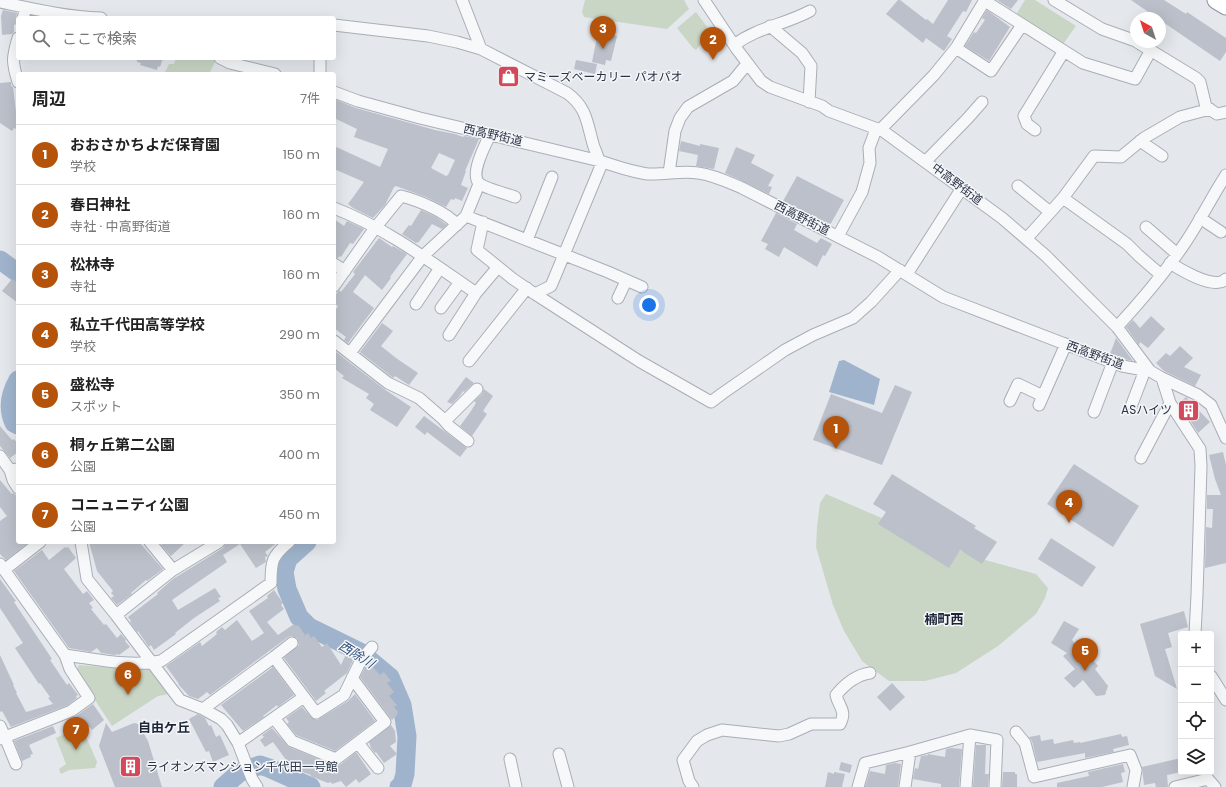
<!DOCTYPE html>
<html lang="ja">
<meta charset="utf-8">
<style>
body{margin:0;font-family:Poppins,"Noto Sans JP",sans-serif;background:#f6f6f6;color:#222}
.controls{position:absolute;right:12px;bottom:12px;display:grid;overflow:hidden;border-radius:4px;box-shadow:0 4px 16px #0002}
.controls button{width:36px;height:36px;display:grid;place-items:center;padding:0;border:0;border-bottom:1px solid #e0e0e0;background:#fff;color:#222;font:20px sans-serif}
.compass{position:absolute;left:1130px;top:12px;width:36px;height:36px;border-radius:50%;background:#fff;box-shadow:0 4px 16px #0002;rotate:321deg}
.you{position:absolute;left:649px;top:305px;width:14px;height:14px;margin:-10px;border:3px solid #fff;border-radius:50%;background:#1a73e8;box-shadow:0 0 0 6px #1a73e833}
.badge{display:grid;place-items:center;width:26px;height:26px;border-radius:50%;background:#b45309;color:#fff;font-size:13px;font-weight:700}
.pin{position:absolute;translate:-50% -33px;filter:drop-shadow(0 1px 2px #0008)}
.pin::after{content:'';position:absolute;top:21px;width:14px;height:12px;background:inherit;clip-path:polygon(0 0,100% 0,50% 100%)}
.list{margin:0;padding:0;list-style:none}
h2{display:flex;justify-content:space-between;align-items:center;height:52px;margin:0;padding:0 16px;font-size:17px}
h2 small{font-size:13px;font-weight:400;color:#767676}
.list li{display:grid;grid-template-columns:26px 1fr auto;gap:12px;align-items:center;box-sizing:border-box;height:60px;padding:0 16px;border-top:1px solid #e0e0e0}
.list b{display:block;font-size:15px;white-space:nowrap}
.list p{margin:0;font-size:13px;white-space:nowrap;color:#767676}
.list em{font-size:13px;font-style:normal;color:#767676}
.icon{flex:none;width:22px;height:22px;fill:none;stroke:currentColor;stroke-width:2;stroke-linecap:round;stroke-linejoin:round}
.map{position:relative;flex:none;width:1226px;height:787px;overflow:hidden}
.search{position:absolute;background:#fff;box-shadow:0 4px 16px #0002;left:16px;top:16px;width:320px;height:44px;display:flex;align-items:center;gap:10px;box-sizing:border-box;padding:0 14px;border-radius:4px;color:#767676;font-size:15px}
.panel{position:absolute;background:#fff;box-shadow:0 4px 16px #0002;left:16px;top:72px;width:320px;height:472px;border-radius:4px}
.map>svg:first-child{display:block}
.green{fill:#c9d6c5}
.water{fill:#9fb4cc}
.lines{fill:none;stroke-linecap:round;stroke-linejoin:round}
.river{stroke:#9fb4cc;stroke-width:19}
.building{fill:#bbc0ca;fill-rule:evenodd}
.minor-casing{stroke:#a9aeb7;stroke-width:13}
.highway-casing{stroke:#8b94a3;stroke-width:19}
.minor{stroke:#f7f8fa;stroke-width:11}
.highway{stroke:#fff;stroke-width:17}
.labels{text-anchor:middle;stroke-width:3;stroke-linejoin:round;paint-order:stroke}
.poi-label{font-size:12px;fill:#2b3445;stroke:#f4f6f9;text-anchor:start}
.street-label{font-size:12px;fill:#2b3445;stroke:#f4f6f9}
.neighbourhood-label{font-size:13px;font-weight:bold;fill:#1d2536;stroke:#f4f6f9}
.water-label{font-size:13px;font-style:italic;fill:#34527a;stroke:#f4f6f9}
</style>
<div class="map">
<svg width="1226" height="787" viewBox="0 0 1226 787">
<rect width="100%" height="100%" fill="#e4e7ec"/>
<path class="green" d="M585,0H684L689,9L667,29L584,17L582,12Z
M1025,0H1035L1076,26L1061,47L1014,18Z
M696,12L711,32L696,50L693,48L677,28Z
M176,58H217L209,74H169L165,72L169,64H174Z
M826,494L907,529L978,558L1036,574L1048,588L1045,598L1036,614L998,646L956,673L925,681H889L862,661L844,631L833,605L816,547L817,527L820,503Z
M79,665L130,669L149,668L169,694L158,696L112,726L76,671Z
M75,729L84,732L97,762L95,768L69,770L61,774L59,769L66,764L56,738Z"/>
<path class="water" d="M844,360L880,379L874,405L829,392L839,361Z"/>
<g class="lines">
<path class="river" d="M0,260L18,273
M18,380C10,394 7,408 14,423L18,425
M307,542L288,559L284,572L287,589L299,617L309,627L360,652L390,677L402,705L407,736L405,774L402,785L399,787
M223,787L239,773L260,765L269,768L311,787"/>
</g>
<path class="building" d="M898,0H900L926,20L927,19L933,24L948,0H972L966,12L963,11L947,36L952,39L944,51L926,38L923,43L886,14Z
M997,0H1018L1011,9Z
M1131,0H1164L1186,14L1187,12L1226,38V52L1220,61L1160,20V18H1157Z
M3,10L17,13L16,19L17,24L14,25V32L12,34L2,35L1,16Z
M987,10L1010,27L989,61L965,46L974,32L976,33L985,20L982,18Z
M598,32L617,36L611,61L606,60L605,65L592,62Z
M137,58H163L160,67L158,66L157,70L140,65L141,63L137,62Z
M576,60L597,64L595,74L574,69Z
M11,82V86L13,87L16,112L18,114V130L14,128L12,131L0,123V83Z
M334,99L356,108L392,118L435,130L455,134L463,137L464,136L479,139L465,171H466L461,185L468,188L462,201L455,198L454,200L451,199L446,207L426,197L396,186L394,187L385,205L373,218L353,208L348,204L364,182L334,169V146L380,167L388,149L354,137L357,129L334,118ZM439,153L455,160L448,175L446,176L431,168Z
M681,141L700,146V144L719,148L714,169L696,166L698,155L679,151Z
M736,147L755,155L751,163L774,175L768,186L772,187L769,194L725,173Z
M797,176L844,200L830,225L783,201Z
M421,210L436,217L447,225L442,229L432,224L418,243L417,242L416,243L402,234L409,225L411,226Z
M776,213L797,224L794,230L817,243L821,238L832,244L825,256L823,255L817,267L784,247L779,257L765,249L768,244L761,241Z
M334,219L344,226L347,221L364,229L353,244L350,243L341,257L340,256L338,258L334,257Z
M379,238L392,247L393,246L407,254L390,277L391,278L382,290L365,275L353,292L374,308L348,343L344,340L346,337L334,328V313L338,306L334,303V297L339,290L341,292L355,274L353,272Z
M12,279L18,283V303L2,291Z
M1151,316L1165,329L1148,348L1140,342L1139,345L1126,327L1133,320L1140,328Z
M382,323L393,331L381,346L396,358L418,373L409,385L395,376L393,378L392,377L360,352Z
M1116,338L1133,361L1124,359L1110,354Z
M1180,346L1193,358L1184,367L1201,375L1195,386L1164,371L1156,363L1166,353L1170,356Z
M336,352L384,389L411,407L397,427L370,410L374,404L366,398L369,394L342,378L344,376L334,368V355Z
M466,377L474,383L464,392L463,391L459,397L452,404L447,402Z
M895,385L912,392L882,465L813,440L831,394L882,413Z
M484,389L493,396L483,411L487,414L472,436L460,426L469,414L476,403L474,401L482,394Z
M1186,397L1210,422L1198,433L1179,403Z
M424,416L467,448L460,457L427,432L425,435L415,427Z
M0,426L12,440L14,439L18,444V452L10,458L0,446Z
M1223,452L1226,465V563L1205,568L1206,527L1212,528L1213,509H1207V495H1221L1215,479L1209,455Z
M1074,464L1139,506L1113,547L1047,504Z
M892,474L976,526L974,528L997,542L982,564L960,550L949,568L878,524L886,512L873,504Z
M0,480L10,492L12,494L13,493L18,497V542H29L6,560L0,554V521L7,516L0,507Z
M1051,538L1096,567L1082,587L1038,559Z
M89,542H139L163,569L147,581L146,580L131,593L132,594L117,605L111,598L114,596L111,593L113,591L97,571Z
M165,542H186L171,556L161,545Z
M227,542H278L265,552L268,556L265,557L266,562L256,568L240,544L223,555L227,562L172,600L178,610L215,588L221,597L218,598L220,601L194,618L175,633L176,634L154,650L151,645L149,647L138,631L137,632L130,622L131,621L128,617L158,594L157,593L173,579L223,548Z
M65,547L66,548L68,547L76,558L64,569L83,594L87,591L94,600L89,603L93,608L91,609L104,625L106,624L117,638L121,634L126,640L125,641L130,647L119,655L117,654L115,655L101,653L97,648L91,652L69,648L14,571L42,550L49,560Z
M0,579L16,601L14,602L52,659L50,660L67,685L69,683L78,695L76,696L77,698L68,705L11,727L2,711L0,712V655L14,685H13L17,693H16L26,712L53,704L48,698L50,697L40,683L39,684L15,648L23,643L0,608Z
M274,590L283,603L281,605L284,609L267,622L278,635L294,624L296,626L298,625L305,635L308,633L311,638L314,636L322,647L327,643L341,665L346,654L354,658L347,673L324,691L326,693L316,701L284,658L299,645L297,638L291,636L288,637L210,695L207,692L198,699L189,696L178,684H179L166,666L200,642L202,646L217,634L216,632L222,627L225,630L237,620L252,641L264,633L249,611L268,598L267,596Z
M1184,611L1188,627L1168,633L1172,647L1165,649L1177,689L1155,676L1140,624Z
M1064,621L1079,629L1072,640L1089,659L1090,657L1098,666L1095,669L1108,686L1105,695L1096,696L1083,680L1074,688L1064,678L1075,669L1063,656L1067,653L1051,643Z
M367,664L371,667L372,666L380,675L384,672L391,681L387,683L394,692L389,696L397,705L394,707L398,712L397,715L392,720L360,677Z
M273,667L294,695L278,707L277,705L263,716L264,717L243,731L221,705Z
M892,683L905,697L890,711L877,697Z
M355,694L375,721L335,751L296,735L287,724L289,722L286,718L302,707L311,717L317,720L348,701Z
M93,704L104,720L92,730L89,726L87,729L82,723L79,725L73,718Z
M198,714L205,718L209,726L211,725L216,737L220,735L229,755L213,762L209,751L206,752L189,719Z
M106,723L112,732L134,723L138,724L148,741L162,787H115L99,746Z
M391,725L395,731L396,742L390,746L397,754L384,763L376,752L375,753L371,748L369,742Z
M53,726L56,733L29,745L33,754L30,755L31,757L22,761L14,741Z
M272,728L289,747L333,765H340L356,752L371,774L359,783L356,779L346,787L341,781L332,784L331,782L328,783L310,776L311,775L292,768L293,766L289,764L273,742L265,747L260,740L264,737L262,735Z
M1121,734L1122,737L1127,736L1129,745L1113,749L1114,752L1085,758V753L1037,762L1032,741L1029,737L1040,735L1041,741L1053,739L1054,744L1073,740L1074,743L1080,742V743Z
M976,745H986L985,774H989L988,787H973Z
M951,748L962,749L959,787H941V784L913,779L915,768L918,769L921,756L928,755V754L945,757L946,749Z
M1181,758V772L1167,775L1168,787H1156L1155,783L1144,785L1142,767Z
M841,762L852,765L850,773L839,770Z
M895,763L901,764L898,787H865L870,771L885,774L886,765Z
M1123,764L1125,772L1121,773L1123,782L1102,787H1057V783L1089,776L1088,772Z
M828,772L834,774V772L845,774L842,787H825Z
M1003,772H1015V774H1017V787H1002Z"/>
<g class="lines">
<defs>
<path id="minor" d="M462,0L481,49
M704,0L736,48L761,81L770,87L822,106L829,111L883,131L1002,218L1046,256L1117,327L1150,371
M1054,0L1102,29L1136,41
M985,1L1083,63L1135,79L1151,50
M0,2C33,9 67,17 101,18
M23,18L26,8
M334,25L428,36L457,42L481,49L567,93C588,108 587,125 594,147C597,155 600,160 600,168L551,286L535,294
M770,26L802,53L811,66L809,102
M18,38C12,58 12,62 18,82
M1137,42L1196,78L1200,82L1206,107L1217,114L1226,112
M734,45C758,27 784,25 810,11
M956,48L991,71L1022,25
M220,58L230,63L275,74
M320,74V58
M334,92L358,101L420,118L600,161C615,166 632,172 648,174C665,175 682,170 698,173C714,175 728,182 742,188L878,257L943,297L1122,366L1150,371L1162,378L1198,395L1211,405L1226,438
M1035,130L1027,124L1024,116L1064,51
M490,135C485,145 469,176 480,184C485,188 507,194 515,197
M1140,141L1162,156
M926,161L968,118L982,102
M669,173L675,131L680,118L688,107L733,81L747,64
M1018,186L1050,212
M1063,198L1127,244L1138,255L1161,275
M334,208C386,228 431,262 476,293
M466,216L608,272L642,287
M1200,218L1221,232
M483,222L477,250L513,279L535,294L639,361L711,402L723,393L785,350L813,335L853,318L871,302L900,270
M1146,227L1177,254
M838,236L862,192L870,163L869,148L875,132L880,130L934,75L956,48L985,0
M1027,238L1063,198L1094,156L1121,157L1144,138L1180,117L1210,109
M527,240L552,177
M1170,263C1181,270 1207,285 1220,282C1223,282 1224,280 1226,279
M334,264L345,271
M907,274L962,188
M334,286L375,228L401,196C417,200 447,212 457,225
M618,298L626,281
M416,304L440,268
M441,308L460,282
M1117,327C1140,302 1163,275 1183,246C1199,223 1211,198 1226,175
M449,335L476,293L498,267
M334,341L388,383L419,398L442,418L449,426L468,441
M350,353L423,256L466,216L479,184
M469,361L527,288
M1162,378L1170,403L1200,449L1201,466L1197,595L1195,634
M1010,401L1018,384L1043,396
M1132,404L1145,370
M1039,405L1066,344
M1094,412L1113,362
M445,421L477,389
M0,456L10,470L18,469
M1141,458L1170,403
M10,470L13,480L18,488
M81,542L87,579L116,615L180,700L203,709L221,719L227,725L238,743L252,779L257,787
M150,542L173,570L219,542
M0,564L65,655L70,669L89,698L71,711L5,737L0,726
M4,570L40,542
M116,615L173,570
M65,655C96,659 130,667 161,661L271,583C271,561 272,556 289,542
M274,657L292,643
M1211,676L1226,700
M304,697L316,713L344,695L361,660L372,647
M203,709L274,657L304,697L238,743
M274,718L292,741L336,759L385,722L352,678
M1016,732L1025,743L1034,777L1130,755L1136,770L1133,787
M970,735L997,740L995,787
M0,739L5,737L16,764
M358,743L378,768
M559,754L568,787
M510,759L516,787
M693,787L689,781L683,760L697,741L707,735L722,730L779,736L789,734L811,724H840C847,710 839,708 836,695C845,684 856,675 870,673
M858,787L865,763L910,752L970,735L966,787
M905,787L910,752
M1175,787L1208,779L1215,787"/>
<path id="highway" d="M1216,0L1226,6"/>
</defs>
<use href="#minor" class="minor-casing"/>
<use href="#highway" class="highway-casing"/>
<use href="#minor" class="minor"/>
<use href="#highway" class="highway"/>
</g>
<defs>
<symbol id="shop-square" viewBox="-11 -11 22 22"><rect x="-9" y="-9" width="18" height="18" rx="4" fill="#d1495b" stroke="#f4f6f9"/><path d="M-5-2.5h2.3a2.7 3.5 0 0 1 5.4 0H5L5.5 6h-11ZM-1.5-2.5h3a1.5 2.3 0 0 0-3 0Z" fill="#fff"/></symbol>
<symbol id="building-square" viewBox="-11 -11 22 22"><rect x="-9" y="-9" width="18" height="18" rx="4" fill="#d1495b" stroke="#f4f6f9"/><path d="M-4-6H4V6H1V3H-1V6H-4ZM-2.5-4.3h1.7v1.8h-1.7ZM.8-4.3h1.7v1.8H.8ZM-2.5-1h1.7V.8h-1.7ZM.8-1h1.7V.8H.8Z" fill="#fff"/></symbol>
</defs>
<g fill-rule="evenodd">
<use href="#shop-square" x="496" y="64" width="25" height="25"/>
<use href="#building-square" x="1176" y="398" width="25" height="25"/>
<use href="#building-square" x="118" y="754" width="25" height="25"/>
</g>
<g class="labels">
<g class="poi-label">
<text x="524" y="81">マミーズベーカリー パオパオ</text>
<text x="1172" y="414" text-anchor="end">ASハイツ</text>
<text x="146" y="771">ライオンズマンション千代田一号館</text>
</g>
<g class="street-label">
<text transform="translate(493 135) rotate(13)" y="4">西高野街道</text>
<text transform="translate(957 184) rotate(37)" y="4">中高野街道</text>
<text transform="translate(802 218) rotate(27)" y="4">西高野街道</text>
<text transform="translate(1095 355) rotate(20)" y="4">西高野街道</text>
</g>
<g class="neighbourhood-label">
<text x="944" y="624">楠町西</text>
<text x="164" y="732">自由ケ丘</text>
</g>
<g class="water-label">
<text transform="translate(357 654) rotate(32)" y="5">西除川</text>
</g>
</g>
</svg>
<div class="controls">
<button>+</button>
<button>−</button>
<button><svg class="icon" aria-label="locate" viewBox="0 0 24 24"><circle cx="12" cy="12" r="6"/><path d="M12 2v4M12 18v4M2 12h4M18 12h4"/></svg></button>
<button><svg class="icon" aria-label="layers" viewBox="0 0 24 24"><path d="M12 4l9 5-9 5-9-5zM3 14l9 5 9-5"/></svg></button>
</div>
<svg class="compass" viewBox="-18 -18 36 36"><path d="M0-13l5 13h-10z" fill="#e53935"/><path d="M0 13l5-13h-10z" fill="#767676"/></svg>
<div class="you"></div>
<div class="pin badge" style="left:836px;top:449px">1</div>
<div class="pin badge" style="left:713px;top:60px">2</div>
<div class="pin badge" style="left:603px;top:49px">3</div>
<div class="pin badge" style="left:1069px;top:523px">4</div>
<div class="pin badge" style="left:1085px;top:671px">5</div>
<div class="pin badge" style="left:128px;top:695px">6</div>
<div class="pin badge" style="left:76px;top:750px">7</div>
<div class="search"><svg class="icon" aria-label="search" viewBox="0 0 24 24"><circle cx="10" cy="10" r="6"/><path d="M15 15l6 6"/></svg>ここで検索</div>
<section class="panel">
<h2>周辺<small>7件</small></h2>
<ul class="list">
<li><span class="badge">1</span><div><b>おおさかちよだ保育園</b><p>学校</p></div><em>150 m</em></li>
<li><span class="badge">2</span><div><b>春日神社</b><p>寺社 · 中高野街道</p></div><em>160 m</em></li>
<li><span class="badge">3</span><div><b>松林寺</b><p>寺社</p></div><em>160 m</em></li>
<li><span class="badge">4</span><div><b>私立千代田高等学校</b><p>学校</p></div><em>290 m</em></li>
<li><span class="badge">5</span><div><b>盛松寺</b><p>スポット</p></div><em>350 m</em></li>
<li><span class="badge">6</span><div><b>桐ヶ丘第二公園</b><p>公園</p></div><em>400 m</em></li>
<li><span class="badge">7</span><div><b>コニュニティ公園</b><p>公園</p></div><em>450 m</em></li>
</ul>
</section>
</div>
